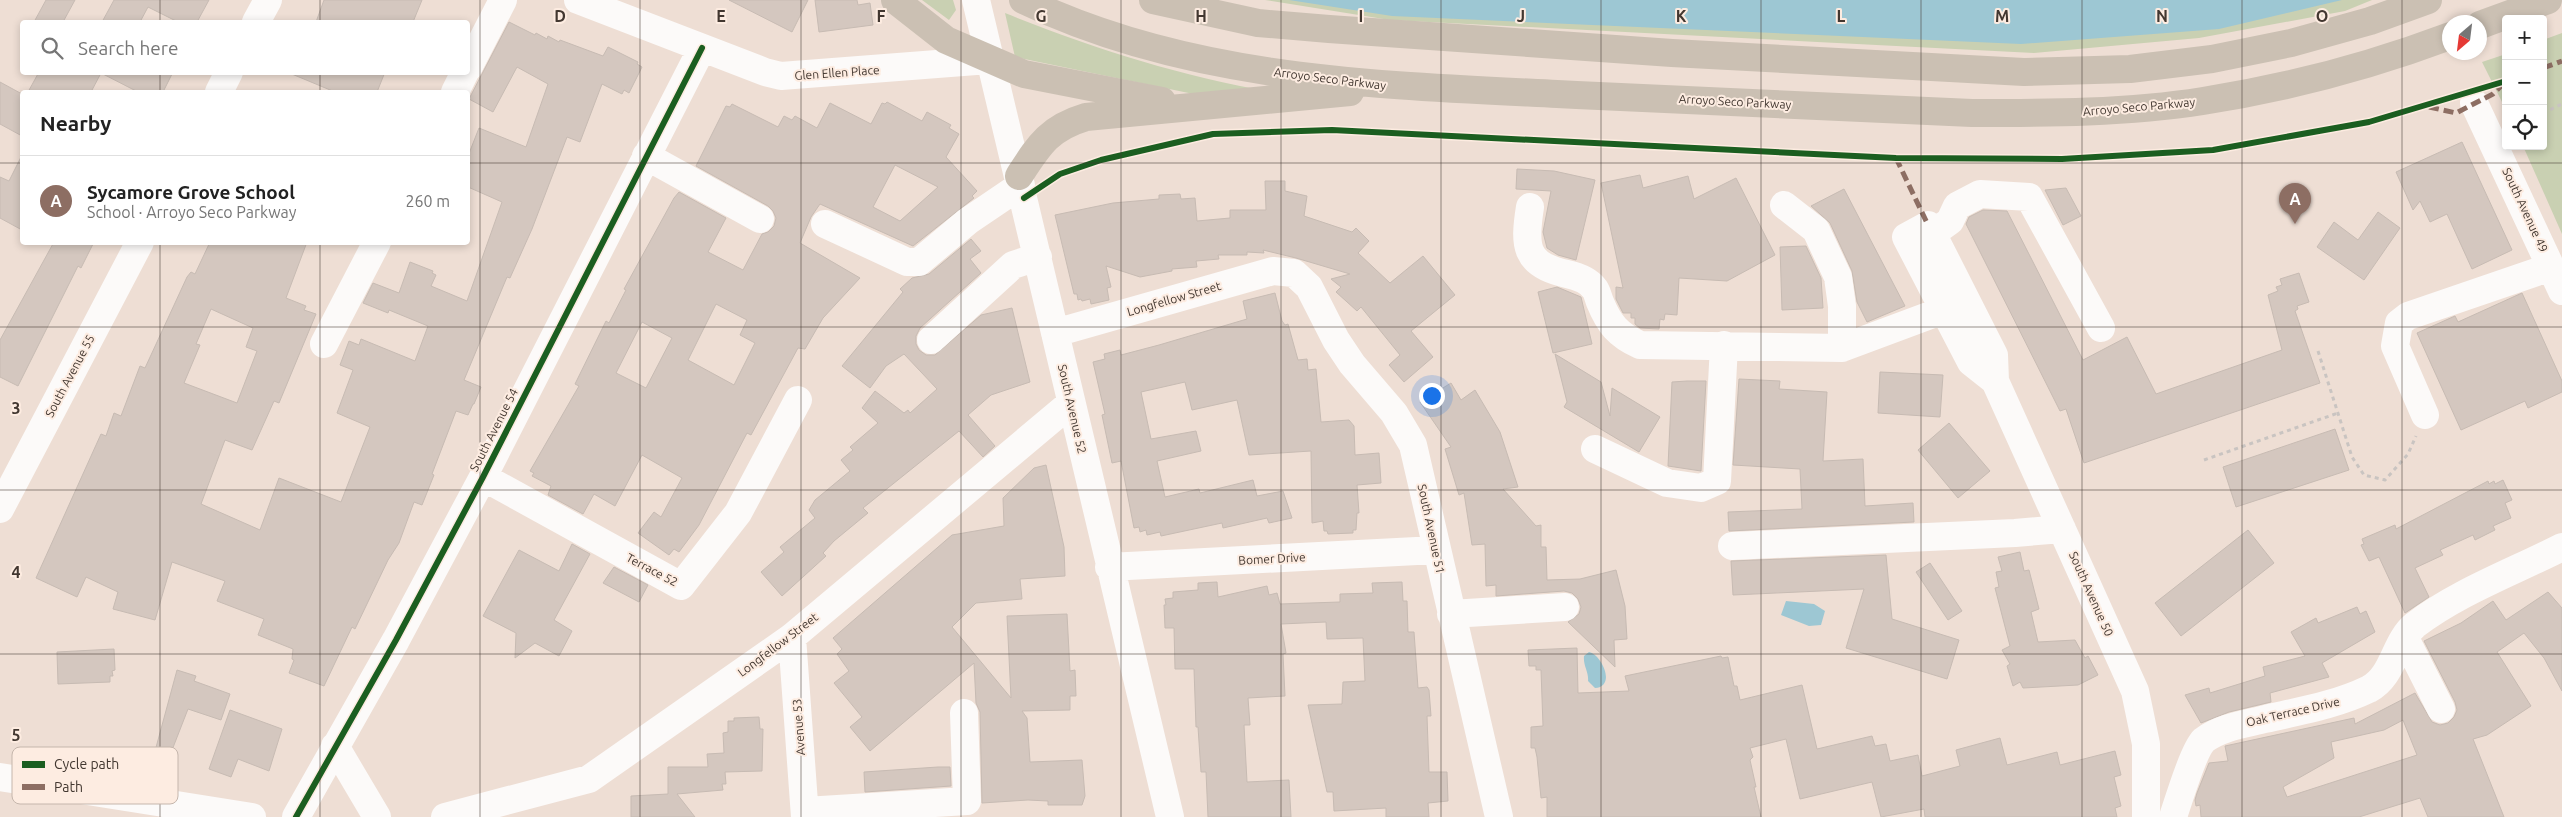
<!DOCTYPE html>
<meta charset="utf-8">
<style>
body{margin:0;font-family:Ubuntu,sans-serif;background:#f2f2f2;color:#222}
.controls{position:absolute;right:15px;top:15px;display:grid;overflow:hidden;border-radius:5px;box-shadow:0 2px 8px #0003}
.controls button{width:45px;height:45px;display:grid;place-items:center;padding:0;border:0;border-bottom:1px solid #e0e0e0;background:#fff;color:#222;font:25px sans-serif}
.compass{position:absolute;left:2442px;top:15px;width:45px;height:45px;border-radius:50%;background:#fff;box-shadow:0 2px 8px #0003;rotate:208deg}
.you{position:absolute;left:1431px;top:395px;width:18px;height:18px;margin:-12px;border:4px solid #fff;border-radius:50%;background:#1a73e8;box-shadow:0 0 0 8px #1a73e833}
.badge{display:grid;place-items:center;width:32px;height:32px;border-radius:50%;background:#ea580c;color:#fff;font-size:16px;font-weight:700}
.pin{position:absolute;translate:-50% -41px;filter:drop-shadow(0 1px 2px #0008)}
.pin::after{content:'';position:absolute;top:26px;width:18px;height:15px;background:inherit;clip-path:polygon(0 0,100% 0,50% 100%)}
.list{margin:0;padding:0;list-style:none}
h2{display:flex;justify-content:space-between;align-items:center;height:65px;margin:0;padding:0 20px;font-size:21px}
h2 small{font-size:16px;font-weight:400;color:#767676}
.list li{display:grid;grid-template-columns:32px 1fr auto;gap:15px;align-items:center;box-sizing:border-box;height:90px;padding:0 20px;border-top:1px solid #e0e0e0}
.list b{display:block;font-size:19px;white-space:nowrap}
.list p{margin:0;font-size:16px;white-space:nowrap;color:#767676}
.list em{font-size:16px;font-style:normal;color:#767676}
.icon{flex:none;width:28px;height:28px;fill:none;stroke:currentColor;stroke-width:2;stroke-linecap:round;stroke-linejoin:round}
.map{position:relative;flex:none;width:2562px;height:817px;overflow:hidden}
.search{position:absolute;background:#fff;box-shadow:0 2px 8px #0003;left:20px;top:20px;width:450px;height:55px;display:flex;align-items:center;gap:12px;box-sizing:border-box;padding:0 18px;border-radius:5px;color:#767676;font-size:19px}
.panel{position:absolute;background:#fff;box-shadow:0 2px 8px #0003;left:20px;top:90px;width:450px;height:155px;border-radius:5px}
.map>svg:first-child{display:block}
.green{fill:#c9d0b2}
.water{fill:#9dc7d3}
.building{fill:#d4c7bf;stroke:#c7bbb3;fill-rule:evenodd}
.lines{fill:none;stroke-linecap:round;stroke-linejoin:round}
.path{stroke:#c9c4c1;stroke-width:3;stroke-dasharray:4 4;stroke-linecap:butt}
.minor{stroke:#fcfaf9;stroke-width:28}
.highway{stroke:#cbc0b3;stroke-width:28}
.quiet{stroke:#8d6e63;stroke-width:5;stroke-dasharray:10 5;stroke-linecap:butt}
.cycleway-casing{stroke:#fdece1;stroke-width:9}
.cycleway{stroke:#1b5e20;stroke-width:6}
.grid{fill:none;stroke:#423730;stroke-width:1;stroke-opacity:0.55}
.labels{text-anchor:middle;stroke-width:4;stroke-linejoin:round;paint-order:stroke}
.street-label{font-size:12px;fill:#423730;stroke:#fdece1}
.key{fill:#fdece1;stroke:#c5b6ac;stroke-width:1}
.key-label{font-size:14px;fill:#423730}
.grid-label{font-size:16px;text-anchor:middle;font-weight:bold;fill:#423730;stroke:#fdece1;stroke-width:4;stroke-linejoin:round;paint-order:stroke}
</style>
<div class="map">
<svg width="2562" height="817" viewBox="0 0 2562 817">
<rect width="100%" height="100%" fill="#eeded4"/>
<path class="green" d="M922,0H953L956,10L949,20Z
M1265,0H2372L2345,11L2199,38L2034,53L1390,20Z
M1005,13C1092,48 1180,76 1273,92L1208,97L1015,57Z
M2562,33V234L2523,146H2543V40Z
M2506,54V110L2482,62Z"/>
<path class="water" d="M1289,0H2342L2219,29L2021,44L1392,16Z
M1786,601L1814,604L1825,611L1821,625L1809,626L1781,615Z
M1589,652C1601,654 1617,686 1595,688L1588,681C1589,672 1583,666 1584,656Z"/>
<path class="building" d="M46,0H75L63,22H34Z
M114,0H209L197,22H178L148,7L140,22H102Z
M324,0H422L413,22H316Z
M729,0H808L792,32Z
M815,0H857L858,5L870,3L873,25L819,32Z
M509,22L535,35L536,33L547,39L548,36L559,42L560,40L603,56L608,47L638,62L637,64L642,67L629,93L624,90L622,94L602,84L580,142L567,137L532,229L510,278L507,277L464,380L481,387L474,404H473L468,415L456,411L432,474L434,475L422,505L414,502L399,543L388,560L355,629L352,627L324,686L289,673L294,660L292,659L293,649L258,635L264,619L217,601L225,581L172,562L155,620L113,609L118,592L86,577L77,597L36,578L101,434L106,436L114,413L121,416L140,366L145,368L187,277L191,272L195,274L210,242H307L286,298L306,306L304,310L316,314L279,403L274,401L252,450L225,440L201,504L260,530L279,478L341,502L370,427L337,413L353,370L340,365L349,341L359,345L361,339L415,361L428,326L389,310L388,313L363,303L373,283L399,293L410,262L433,271L432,273L436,275L431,286L467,301L502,202L468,187V156L479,128L526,147L548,84L517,67L493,112L469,99ZM211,309L253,328L246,347L257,351L237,403L184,383L200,345L196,344Z
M39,72H173L163,92H138L101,73L91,92H28Z
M287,72H385L377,92H335Z
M0,82L22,94V136L0,124Z
M887,102L922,121L927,112L951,125L949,128L959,134L946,157L977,191L972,196L974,198L913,246L820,204L811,217L800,243L860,278L823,318L805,349L798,348L751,435L747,433L699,525L679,552L674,549L669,555L638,533L654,512L661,517L682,478L642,455L615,506L594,494L583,514L548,495L551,486L532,476L534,473L530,471L579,386L575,384L606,321L609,323L626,290L624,289L674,198L679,192L726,218L708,252L743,270L762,234L768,232L774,226L776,218L773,211L768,206L696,166L726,106L730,107L732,104L778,127L784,116L792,120L795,116L817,128L830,103L871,124L882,103L885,104ZM895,165L938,187L900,221L873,207ZM716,304L747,320L740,335L755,343L734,385L688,360ZM642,322L672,338L646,388L616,373Z
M2462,142L2512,250L2472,269L2447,214L2430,222L2420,201L2413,210L2396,172Z
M22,155V230L0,218V177L9,181Z
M1517,169L1554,171L1595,180L1576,260L1558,255L1547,248L1543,232L1551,191L1516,189Z
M1640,175L1643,188L1688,176L1694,199L1736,178L1775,255L1727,281L1679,278L1677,315L1665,314L1664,320L1660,319L1659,329L1640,328L1635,324V318H1631V313H1623L1616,299V287L1623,288L1601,183Z
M1265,181H1285V191L1307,196L1304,216L1352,232L1356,228L1369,241L1358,253L1390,283L1423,256L1455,295L1411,331L1433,357L1404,382L1389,365L1400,355L1361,307L1357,311L1336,292L1341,287L1331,279L1350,274L1296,258L1263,250L1264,253L1247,252V255H1218L1219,259L1196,261L1197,267L1172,269V271L1140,277L1106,266L1111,287L1107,288L1109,300L1091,304L1090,299L1082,301L1081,299L1078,300L1077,294H1074L1055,215L1113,203L1159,199V195L1180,194L1181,199L1195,198L1197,221L1230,218V210H1266Z
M2066,188L2081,216L2063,225L2045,190Z
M1844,189L1905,306L1867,322L1857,302L1852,271L1830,223L1811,206Z
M1983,210L2007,211L2083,360L2127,337L2156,394L2282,350L2268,295L2278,291L2276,287L2282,285L2280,279L2299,273L2309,302L2297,306L2298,309L2295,311L2320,383L2084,463L2066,409L2060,411L1966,224L1969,217Z
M2378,212L2400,228L2364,280L2317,247L2334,222L2358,240Z
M971,239L981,251L970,259L981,273L920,328L916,336V344L919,350L926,355H935L981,315L1012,308L1030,382L991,395L968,415L995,446L983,457L959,431L863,508L868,513L834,541L823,553L826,556L782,596L761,572L784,552L780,547L815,518L809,510L815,500L850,471L841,460L853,450L850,447L878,423L862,408L875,391L904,413L908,410L910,413L937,389L904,354L886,366L870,388L842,366L903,292L900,289L912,278L929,274Z
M54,242H94L81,268L78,266L18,386L0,377V340Z
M1806,246L1821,278L1823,308L1782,310L1780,247Z
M1557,287L1581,297L1592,344L1553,353L1538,292Z
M1275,293L1282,321L1285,325L1288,324L1298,360L1307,359L1308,370L1316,369L1321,422L1349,420L1354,426L1355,455L1379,453L1381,483L1357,485L1359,513H1357L1356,530H1353V533L1328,534L1327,531H1324L1323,521L1312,523L1311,451L1249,455L1237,400L1192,410L1185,382L1141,392L1151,439L1196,431L1201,451L1157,461L1165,497L1199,489L1200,493L1253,480L1257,496L1283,491L1292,518L1269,523L1267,518L1223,528L1222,523L1161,536L1160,532L1147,535L1146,530L1140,532L1139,527L1134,528L1121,461L1112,463L1102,415L1105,414L1093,362L1105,359L1104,354L1120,350L1121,355L1159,345L1247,319L1243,301Z
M2522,293L2562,381V392L2528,408L2525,401L2461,430L2417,333L2455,316L2458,322Z
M1555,354L1601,382L1610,416L1612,388L1660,417L1639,452L1564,407L1567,402Z
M1880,372L1943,375L1940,417L1878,413Z
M1739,379L1780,381L1779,389L1827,392L1823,461L1863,459L1865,506L1913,503L1914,522L1729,531L1728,512L1802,509L1800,469L1733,465Z
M1687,381H1706L1701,471L1668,466L1672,382Z
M1451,383L1461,400L1475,390L1500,432L1518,487L1503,489L1536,526L1541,525V547H1546L1547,580L1580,579L1616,570L1625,606L1627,639L1614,640L1615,667L1568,622L1579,614L1581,607L1578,599L1572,593L1564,591L1496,596V585L1486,586L1485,544L1472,545L1464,493L1459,495L1445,449L1451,447L1420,402Z
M1949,423L1990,471L1958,498L1918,450Z
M2335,429L2349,470L2236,507L2223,467Z
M1046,465L1064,547L1065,576L1020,579L1022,599L976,603L952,627L1011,698L1007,616L1067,614L1070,671L1075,670L1076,696H1070V710L1022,711L1027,718L1030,762L1082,760L1085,796L1082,805H1048V801L1028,800L982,803L980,712L976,703L974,663L870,751L850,727L862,717L834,683L849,671L837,654L842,649L833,638L952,535L1004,526L1003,498L1034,468Z
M2503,480L2512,500L2505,503L2511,518L2493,526L2495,530L2475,540L2473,535L2440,550L2443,555L2415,568L2429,597L2405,613L2379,557L2369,561L2361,545L2364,544L2362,539L2395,525L2396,529L2488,481L2489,484L2494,481L2495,484Z
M2248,530L2274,563L2181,636L2155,603Z
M572,544L590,554L554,620L572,631L559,656L535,643L515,658L516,633L483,616L519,550L559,571Z
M2020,552L2024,571L2029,570L2039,609L2031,612L2038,642L2075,640L2085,658L2088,656L2098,675L2078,685L2023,688L2020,682L2013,686L2007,666L2010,664L2002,650L2010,646L1995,588L1999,587L1996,572L2002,571L1998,557Z
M1886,555L1892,619L1959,640L1947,679L1846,648L1864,589L1733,595L1731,561Z
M1930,563L1962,611L1948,620L1916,572Z
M614,567L648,585L639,602L603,583Z
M1217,582L1218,597L1267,586L1269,595L1277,593L1280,604L1340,602V594L1373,593L1372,583L1402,582L1403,601H1407L1408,632H1414L1418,688L1427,687L1429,690L1431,716H1427L1429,772H1447L1448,801L1428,803L1429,817H1386V808L1334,811L1333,792H1327L1308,705L1342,704L1343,682L1365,681L1363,638L1327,639L1326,622L1281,624L1286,653L1283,654L1285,696L1248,698L1250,725H1244L1247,782L1289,780L1291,817H1208L1206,772H1201L1198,727H1196L1194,669H1175L1174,628H1165L1164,605H1166L1165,599L1173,598V592L1198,590V583Z
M2548,592L2562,608V691L2544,658L2524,633L2497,652L2531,706L2487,735L2473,739L2504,817H2428L2420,798L2359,817H2201L2200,805L2196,806L2195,800L2197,793L2209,763L2228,761L2225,746L2354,718L2355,724L2415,693L2432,722L2440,725L2448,723L2454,717L2457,710L2455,702L2424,641L2461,623L2493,601L2506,620ZM2403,720L2417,755L2287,797L2283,787L2334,758L2331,742L2384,730Z
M2357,607L2360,614L2366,611L2375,632L2322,663L2329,677L2270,693L2271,702L2229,712L2201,723L2185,695L2209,688L2210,693L2265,676L2263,667L2305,656L2291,632L2316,618L2318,623Z
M1577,648L1578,693L1629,691L1625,676L1721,656L1722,658L1728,657L1734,686H1737L1740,700L1802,685L1817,749L1872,736L1875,746L1886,744L1890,761L1918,755L1922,776L1960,766L1956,750L2000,738L2007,765L2057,752L2060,765L2115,751L2121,775L2114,777L2121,806L2115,808L2117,817H1925L1924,809L1881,817L1872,782L1800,799L1786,739L1750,748L1753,757L1750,760L1756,787H1754L1761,817H1547V797L1541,798L1537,757L1535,748H1531V727L1543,726L1541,670H1536V666H1529L1528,650Z
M114,649L115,670L112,671L113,676H110V682L58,684L57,652Z
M177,670L196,676L194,681L230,694L221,720L188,709L160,781L148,777Z
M230,710L282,729L269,771L238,759L231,777L209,769Z
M759,717L760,729H763L762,771L725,772L726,784H722L723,790L677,794L695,817H631V796L668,794V767H708L707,754L724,753L723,733L728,732V721H734V718Z
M938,767H950L951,786L865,792L864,772Z"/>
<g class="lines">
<path class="path" d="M2543,113L2562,104
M2318,351L2352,457L2364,475L2385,480L2408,454L2416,436
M2204,460L2338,413"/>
<path class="minor" d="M578,0L765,72L781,76L989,60
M976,0L1170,817
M256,22L268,0
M468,68L503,0
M219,92L229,72
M455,92L465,72
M2474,103L2562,291
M646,156L760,219
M1784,205L1816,230L1838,277L1842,306V348
M1530,207C1524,245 1524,265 1567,274C1576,276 1588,280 1594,288C1597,291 1598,297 1600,302C1609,324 1618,335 1640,345L1842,348L1944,310
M825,224L907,262H919L968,221L1021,185
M1932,234L1950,221L1957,206L1980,194L2029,197L2101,328
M1055,333L1273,271L1294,273L1309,287L1336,340L1352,364L1394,413L1413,445L1499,817
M931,340L1013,265L1038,257
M324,344L377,242
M1995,381L1971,362L1906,237L1928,225L1994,355L1995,381L2135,691L2146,744V817
M2425,415L2395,346L2399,323L2408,316L2551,267
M1595,449L1667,483L1701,488L1717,481L1724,345
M483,477L681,586L738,513L798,400
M0,509L140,242
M1732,546L2015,533L2062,529
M1109,567L1436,550
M1451,614L1565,607
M792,637L805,817
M2405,638L2441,709
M335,746L377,817
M0,777L252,817
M805,811L967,801L964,713
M296,817L396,640L483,477L702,48
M445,817L589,779L792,637L1071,403
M2173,817C2178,802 2194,749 2204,740C2221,727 2245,724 2265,719C2300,711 2336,705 2369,689C2394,676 2394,642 2415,625C2458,592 2513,572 2562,547"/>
<path class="highway" d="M895,0L946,40L1024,74L1162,101
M1023,0C1189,80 1376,85 1557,94C1695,101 1833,107 1972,113C2049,113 2127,113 2203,101C2287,88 2370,66 2450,36
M1153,0L1258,23L1329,29L1672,53L2024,72L2130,69L2212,59L2291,43L2370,21L2428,0
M2480,25L2548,0
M1019,176C1039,145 1049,128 1086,117L1350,92"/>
<path class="quiet" d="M2543,68L2562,61
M2429,107L2456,113L2493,94L2503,84
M1896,158L1928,225"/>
<defs>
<path id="cycleway" d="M1024,198L1060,174L1101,160L1213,134L1332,130L1896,158L2062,159L2213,150L2369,122L2506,81
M296,817L396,640L483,477L702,48"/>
</defs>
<use href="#cycleway" class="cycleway-casing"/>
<use href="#cycleway" class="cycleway"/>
</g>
<path class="grid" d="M160,0V22M320,0V22M480,0V817M640,0V817M801,0V817M961,0V817M1121,0V817M1281,0V817M1441,0V817M1601,0V817M1761,0V817M1921,0V817M2082,0V817M2242,0V817M2402,0V817M160,72V92M320,72V92M0,163H22M468,163H2562M160,242V817M320,242V817M0,327H2562M0,490H2562M0,654H2562"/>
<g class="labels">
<g class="street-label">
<text transform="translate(837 73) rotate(-4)" y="4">Glen Ellen Place</text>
<text transform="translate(1330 79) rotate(7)" y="4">Arroyo Seco Parkway</text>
<text transform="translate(1735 102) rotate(3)" y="4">Arroyo Seco Parkway</text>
<text transform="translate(2139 107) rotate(-5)" y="4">Arroyo Seco Parkway</text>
<text transform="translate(2525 210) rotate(65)" y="4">South Avenue 49</text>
<text transform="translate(1174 299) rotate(-16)" y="4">Longfellow Street</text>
<text transform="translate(70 376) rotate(-62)" y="4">South Avenue 55</text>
<text transform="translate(1072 409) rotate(77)" y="4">South Avenue 52</text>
<text transform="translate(494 430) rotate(-63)" y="4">South Avenue 54</text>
<text transform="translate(1431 529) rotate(78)" y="4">South Avenue 51</text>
<text transform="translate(1272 559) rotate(-3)" y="4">Bomer Drive</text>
<text transform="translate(652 570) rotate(28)" y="4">Terrace 52</text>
<text transform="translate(2091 594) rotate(66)" y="4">South Avenue 50</text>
<text transform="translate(778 645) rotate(-37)" y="4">Longfellow Street</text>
<text transform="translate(2293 712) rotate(-13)" y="4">Oak Terrace Drive</text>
<text transform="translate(799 727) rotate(-94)" y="4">Avenue 53</text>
</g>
</g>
<rect x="12" y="747" width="166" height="57" rx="8" class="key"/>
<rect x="22" y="761" width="23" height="7" fill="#1b5e20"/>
<rect x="22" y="784" width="23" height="6" fill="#8d6e63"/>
<g class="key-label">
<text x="54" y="769">Cycle path</text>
<text x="54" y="792">Path</text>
</g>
<g class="grid-label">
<text x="560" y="22">D</text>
<text x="721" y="22">E</text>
<text x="881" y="22">F</text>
<text x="1041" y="22">G</text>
<text x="1201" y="22">H</text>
<text x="1361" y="22">I</text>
<text x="1521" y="22">J</text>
<text x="1681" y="22">K</text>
<text x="1841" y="22">L</text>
<text x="2002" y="22">M</text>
<text x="2162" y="22">N</text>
<text x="2322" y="22">O</text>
<text x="16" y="414">3</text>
<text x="16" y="578">4</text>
<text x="16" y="741">5</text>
</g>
</svg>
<div class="controls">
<button>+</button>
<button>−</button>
<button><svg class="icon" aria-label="locate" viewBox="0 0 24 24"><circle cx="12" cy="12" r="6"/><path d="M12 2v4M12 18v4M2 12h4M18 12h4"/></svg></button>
</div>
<svg class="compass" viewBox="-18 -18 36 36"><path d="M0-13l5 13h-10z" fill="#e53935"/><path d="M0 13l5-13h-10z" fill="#767676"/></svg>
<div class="you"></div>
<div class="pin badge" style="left:2295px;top:224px;background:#8d6e63">A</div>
<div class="search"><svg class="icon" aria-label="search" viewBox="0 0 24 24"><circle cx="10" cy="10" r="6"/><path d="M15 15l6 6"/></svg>Search here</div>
<section class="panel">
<h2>Nearby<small></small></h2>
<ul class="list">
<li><span class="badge" style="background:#8d6e63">A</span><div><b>Sycamore Grove School</b><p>School · Arroyo Seco Parkway</p></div><em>260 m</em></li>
</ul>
</section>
</div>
